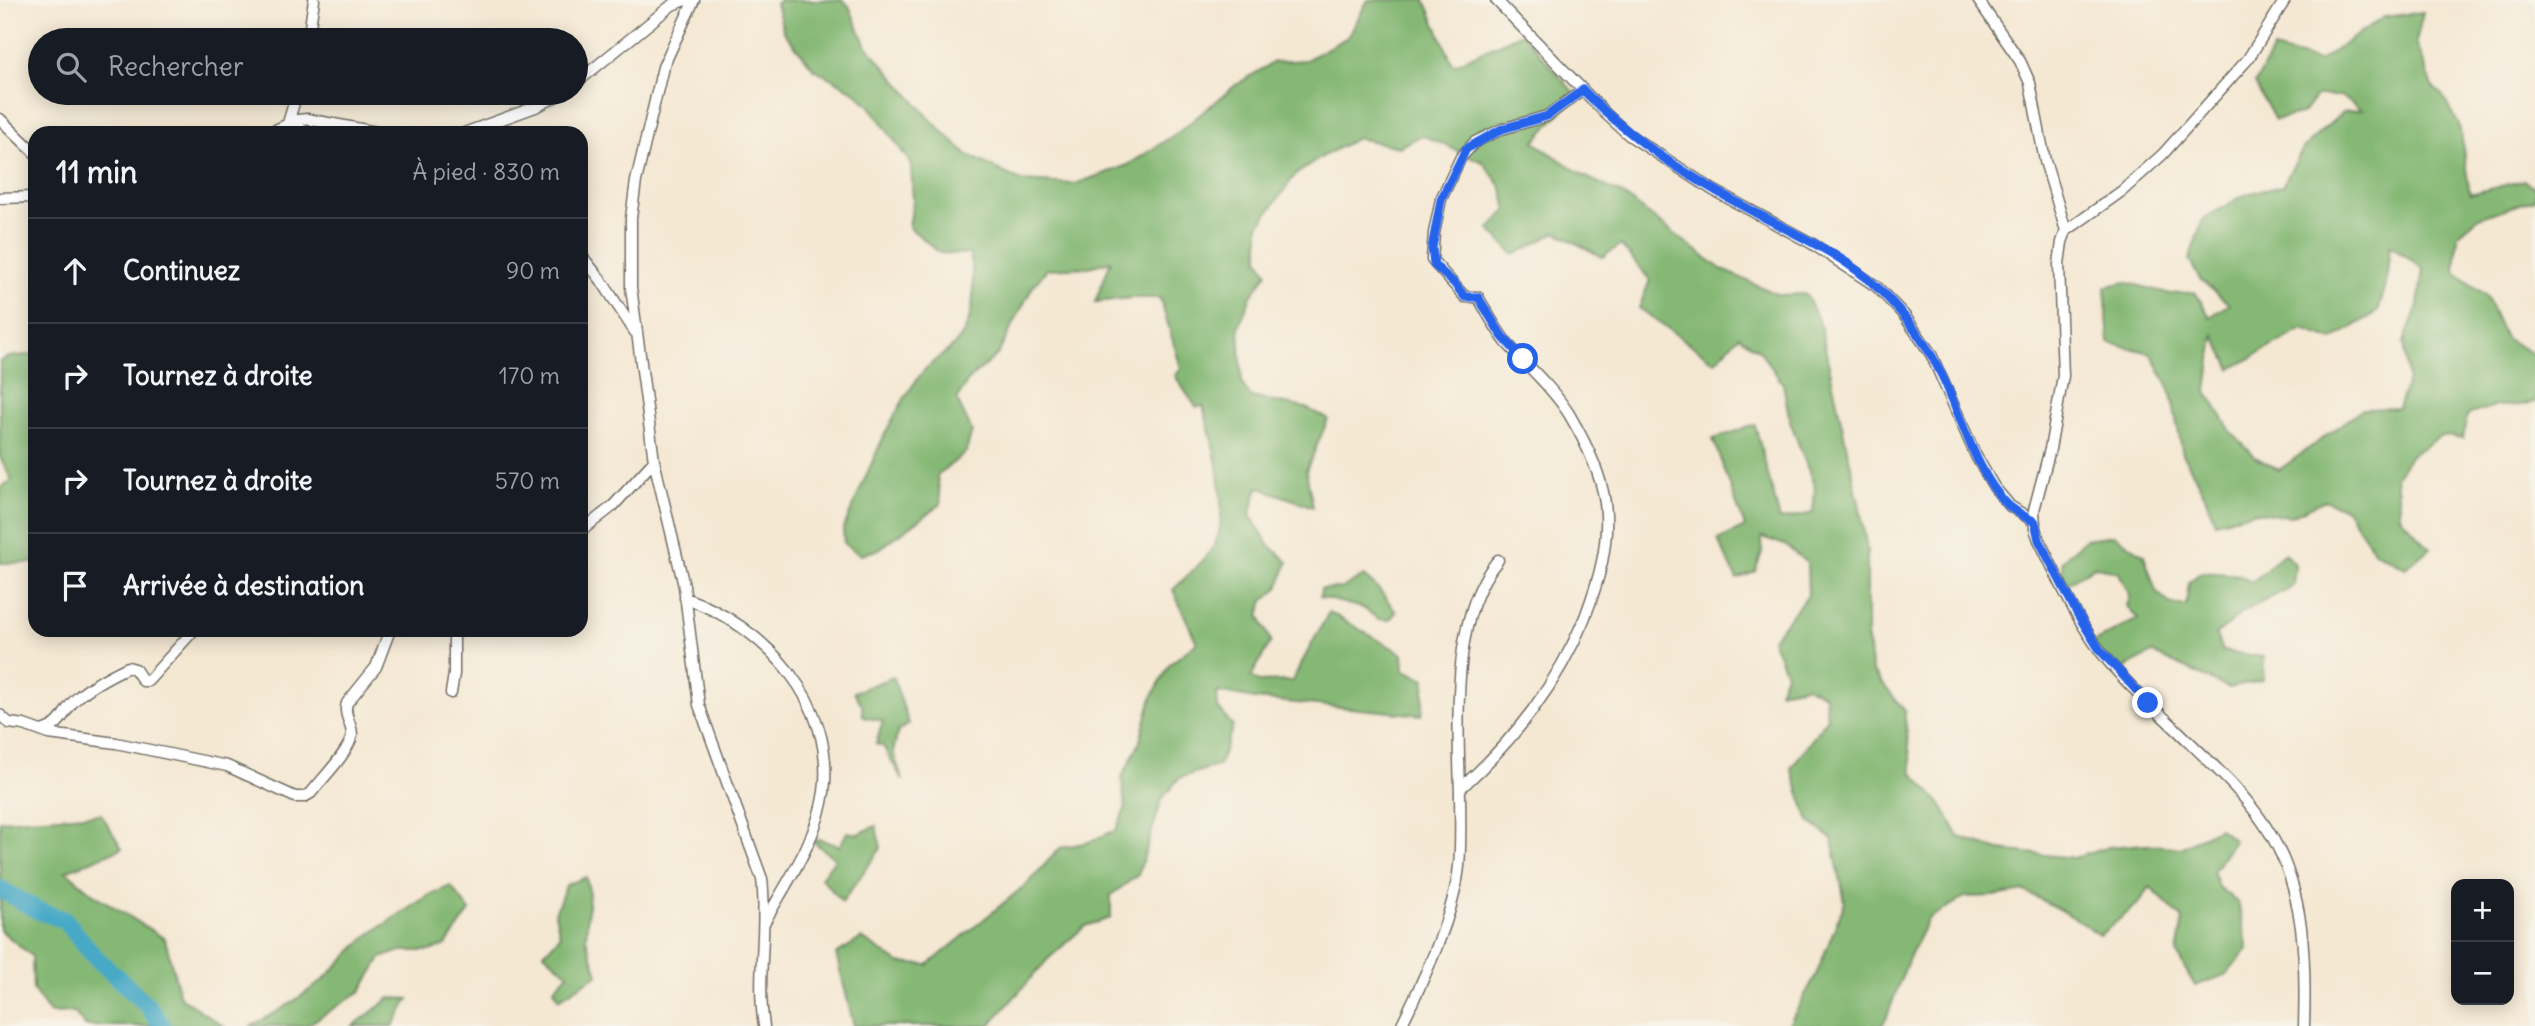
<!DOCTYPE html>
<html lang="fr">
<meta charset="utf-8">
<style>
body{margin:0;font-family:Delius,sans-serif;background:#20242c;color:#f1f3f6}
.controls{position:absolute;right:21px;bottom:21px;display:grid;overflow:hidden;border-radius:14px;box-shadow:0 4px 18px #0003}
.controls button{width:63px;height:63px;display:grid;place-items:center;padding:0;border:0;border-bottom:2px solid #363941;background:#171b24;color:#f1f3f6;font:35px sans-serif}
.stop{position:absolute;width:21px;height:21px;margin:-16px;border:5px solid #2563eb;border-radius:50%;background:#fff}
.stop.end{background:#2563eb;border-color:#fff;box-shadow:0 2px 7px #0008}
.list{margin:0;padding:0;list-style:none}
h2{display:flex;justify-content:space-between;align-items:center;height:91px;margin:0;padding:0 28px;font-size:30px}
h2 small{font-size:23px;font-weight:400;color:#9ea1a6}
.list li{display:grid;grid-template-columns:46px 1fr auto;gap:21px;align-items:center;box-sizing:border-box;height:105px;padding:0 28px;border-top:2px solid #363941}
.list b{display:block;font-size:26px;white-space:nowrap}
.list em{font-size:23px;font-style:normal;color:#9ea1a6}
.icon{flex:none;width:38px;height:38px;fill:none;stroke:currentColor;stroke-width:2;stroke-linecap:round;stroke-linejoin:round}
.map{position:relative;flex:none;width:2535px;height:1026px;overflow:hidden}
.search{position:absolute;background:#171b24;box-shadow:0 4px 18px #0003;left:28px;top:28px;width:560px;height:77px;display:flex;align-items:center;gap:18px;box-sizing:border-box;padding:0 24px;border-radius:38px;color:#9ea1a6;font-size:26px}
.panel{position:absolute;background:#171b24;box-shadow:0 4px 18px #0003;left:28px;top:126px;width:560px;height:511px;border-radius:21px}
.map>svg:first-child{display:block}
.forest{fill:#85b874;stroke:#587250;stroke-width:2;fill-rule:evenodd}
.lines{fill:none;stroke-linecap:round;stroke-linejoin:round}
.river{stroke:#46a9c6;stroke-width:18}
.street-casing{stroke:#716d66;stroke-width:13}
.street{stroke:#fff;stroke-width:10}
.route{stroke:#2563eb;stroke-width:9}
</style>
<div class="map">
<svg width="2535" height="1026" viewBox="0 0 2535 1026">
<rect width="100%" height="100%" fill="#f7f3e8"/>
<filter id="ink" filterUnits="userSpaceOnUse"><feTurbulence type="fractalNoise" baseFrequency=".0143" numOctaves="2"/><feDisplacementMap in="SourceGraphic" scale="14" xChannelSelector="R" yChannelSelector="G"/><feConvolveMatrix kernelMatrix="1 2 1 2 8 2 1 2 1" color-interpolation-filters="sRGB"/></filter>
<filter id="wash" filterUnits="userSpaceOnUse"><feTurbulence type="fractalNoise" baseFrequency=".00686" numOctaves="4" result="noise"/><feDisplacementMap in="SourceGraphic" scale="28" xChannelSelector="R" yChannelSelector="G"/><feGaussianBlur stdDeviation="1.57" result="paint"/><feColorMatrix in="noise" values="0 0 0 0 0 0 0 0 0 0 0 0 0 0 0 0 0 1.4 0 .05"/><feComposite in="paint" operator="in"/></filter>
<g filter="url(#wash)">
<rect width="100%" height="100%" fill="#f4e8d3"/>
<path class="forest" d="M780,0H843L849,6L865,44L931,120L966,154L1021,181L1075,184L1128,165L1180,131L1237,84L1274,62L1306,60L1348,37L1368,0H1425L1453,65L1522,33L1576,95L1534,142L1584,176L1622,194L1721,269L1779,295L1806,294L1820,324L1860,508L1867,550V636L1872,671L1904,710L1912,772L1943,807L1959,837L1999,850L2074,858L2109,847L2147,844L2181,848L2219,828L2234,840L2213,872L2218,887L2238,903L2248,949L2226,975L2195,986L2177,954L2183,919L2150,887L2139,903L2100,935L2075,918L2025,891L1994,896L1965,897L1928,919L1910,955L1886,1019L1881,1026H1788L1816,975L1845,902L1832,839L1809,821L1791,768L1827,719L1825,695L1806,686L1779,691L1786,673L1772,639L1808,595L1807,563L1785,545L1762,537V552L1755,572L1737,579L1718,540L1745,527L1713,439L1755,425L1780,520L1813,513L1815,488L1790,421L1783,384L1760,351L1739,336L1715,362L1639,308L1650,280L1621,245L1602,257L1556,232L1514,255L1489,229L1507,210L1502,188L1483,162L1422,135L1399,147L1357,138L1325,155L1295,175L1259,225V259L1267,273L1251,296L1239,326L1242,384L1251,397L1306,408L1328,419L1306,471L1313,507L1258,487L1250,515L1268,544L1288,562L1278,588L1264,601L1259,615L1271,641L1251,677L1259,682L1292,681L1329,612L1403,654L1404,670L1425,679L1422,715L1255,699L1217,692L1218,708L1233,726L1219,765L1179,778L1162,799L1138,875L1111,895V918L1085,926L1048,959L989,1026H854L836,954L862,938L899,963L928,965L1028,883L1060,848L1089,842L1116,830L1125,809L1122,777L1139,744L1152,697L1170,664L1197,643L1173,590C1185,577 1200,565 1211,551C1234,519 1213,441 1203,406L1196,407L1175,376L1181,368L1160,298H1131L1095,302L1111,261L1089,267L1047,269L1032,288L998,354L968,380L957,400L972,431L966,452L937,476L941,504L879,549L861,555L844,544L843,529C867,477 886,420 921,374C934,357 957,350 966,328C976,304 974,278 970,254L940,253L909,227L913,201L911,164L869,105L854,91L814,69L784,32L776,4Z
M2423,12L2416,42L2433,87L2442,95L2459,124L2470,194L2524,180L2535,188V199L2478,218L2458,235L2455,272L2487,297L2505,338L2535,355V402L2521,405L2494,406L2467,415L2463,438L2441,436L2411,455L2396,476L2400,516L2430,548L2406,568L2375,552L2346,509L2325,500L2291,516L2254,512L2215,522L2205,496L2183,454L2170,389L2151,353L2109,343L2105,287L2125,282L2171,294L2195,292L2210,317L2229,304L2200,279L2189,260L2203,219L2246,194L2282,186L2304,147L2343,112L2362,110L2340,96H2316L2303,113L2275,120L2255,84L2273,49L2319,61L2384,17ZM2390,245L2423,269L2418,305L2404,342L2408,380L2398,408L2363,409L2279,470L2255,457L2232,433L2207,392L2214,335L2231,369L2303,329L2333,340L2378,311L2386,285Z
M35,354V563H0V488L12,480L0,457V361L9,357Z
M2115,535L2144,555L2156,591L2171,605H2186L2189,582L2201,572L2240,575L2250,582C2266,575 2270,563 2285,553L2295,564L2293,586L2243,612L2216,635L2222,651L2264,657L2263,680L2229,688L2152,653L2113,675L2092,643L2138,619L2127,606L2130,596L2119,573L2095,566L2063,586L2062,561L2085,539Z
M1364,576L1381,592L1396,612L1390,620L1378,619L1363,608L1320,597L1321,589L1343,588Z
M893,677L909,724L898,731L893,752L903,781L883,746L876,744L883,721L863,717L862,705L854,692Z
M101,814L122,848L66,871L92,893L165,939L180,997L223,1026H85L74,1012L50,1013L33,990L32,956L0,930V821Z
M876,826L881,848L842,902L821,878L835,859L813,841L819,839L840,846L847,832L858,834Z
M586,877L589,891L586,939L598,974L559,999L554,989L568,974L544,953L560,936L555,913L566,885Z
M451,886L470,911L446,945L430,951H401L381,958L361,991L314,1021L304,1026H252L285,1007L321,982L367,936L428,896Z
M390,998L409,999L393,1026H353Z"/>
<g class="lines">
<path class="river" d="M0,889L39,911L65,920L93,955L148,1006L162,1026"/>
</g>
</g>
<g filter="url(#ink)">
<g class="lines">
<defs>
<path id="street" d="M694,0L663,67L636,181L631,218V287L654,461L684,586L699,705L762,879C768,928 756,977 764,1026
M1496,0L1606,114L1629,135L1713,190L1811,243L1876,286L1904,315L1931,354L1976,456L1994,487L2010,506L2035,522
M1978,0L2020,61L2030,83L2045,161L2066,231
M2285,0L2248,59L2163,154L2122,191L2066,231L2062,242L2059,264L2063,376L2050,449L2034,510L2035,529L2039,540C2058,577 2075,618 2101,652C2123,681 2152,706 2179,732C2211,763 2248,796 2271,835C2305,892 2306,961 2304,1026
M308,40L314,0
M576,83L672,5L685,0
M297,93L288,123L309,133
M0,119L35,153
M269,133L297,120L307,119L382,133
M464,133L538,106L562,93
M0,198L35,197
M581,255L601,280L635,332
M581,531L613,506L654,461
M685,598C765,626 836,703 824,792C817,840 787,882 764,923
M451,693L454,674V630
M0,715L9,723L24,725L49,734L116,743L227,766L295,797H304L311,793C321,780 350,751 352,735C352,723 343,715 347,703L376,667L390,630
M41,731C64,725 61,713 76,699C90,686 111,675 128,667L135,669L143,681H148L194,630
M1461,788C1515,739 1557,685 1585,617C1599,580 1610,543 1605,503C1601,472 1585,441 1569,414C1552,387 1527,366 1506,342C1495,328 1487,312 1478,297H1465L1432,260L1434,233L1441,199L1461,157L1475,142L1502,129L1547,116L1583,90
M1401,1026C1423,981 1454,916 1459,866C1467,777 1437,632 1498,560"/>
</defs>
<use href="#street" class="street-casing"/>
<use href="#street" class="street"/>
</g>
</g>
<g class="lines" filter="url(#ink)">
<path class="route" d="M1523,359L1502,336L1478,297H1465L1454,283L1434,265L1432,248L1441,200L1466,149L1502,129L1547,116L1583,90C1634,143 1691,178 1756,213C1797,235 1844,255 1878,288C1906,315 1929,346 1945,382C1962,419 1978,477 2008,505C2015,512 2026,517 2035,522L2039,540L2077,613L2100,650L2148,703"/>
</g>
</svg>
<div class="controls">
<button>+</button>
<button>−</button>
</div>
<div class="stop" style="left:1523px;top:359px"></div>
<div class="stop end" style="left:2148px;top:703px"></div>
<div class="search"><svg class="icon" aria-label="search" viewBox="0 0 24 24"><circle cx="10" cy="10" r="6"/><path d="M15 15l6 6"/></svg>Rechercher</div>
<section class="panel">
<h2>11 min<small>À pied · 830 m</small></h2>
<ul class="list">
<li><svg class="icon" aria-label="ahead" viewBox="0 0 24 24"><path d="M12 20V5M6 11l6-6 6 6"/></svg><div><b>Continuez</b></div><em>90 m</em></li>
<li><svg class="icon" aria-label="right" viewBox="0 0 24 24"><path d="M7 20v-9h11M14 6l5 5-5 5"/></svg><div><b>Tournez à droite</b></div><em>170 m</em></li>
<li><svg class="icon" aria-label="right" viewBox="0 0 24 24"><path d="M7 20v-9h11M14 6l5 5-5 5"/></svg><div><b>Tournez à droite</b></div><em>570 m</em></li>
<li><svg class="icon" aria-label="arrive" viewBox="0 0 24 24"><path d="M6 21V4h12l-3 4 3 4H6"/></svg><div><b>Arrivée à destination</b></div></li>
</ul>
</section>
</div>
